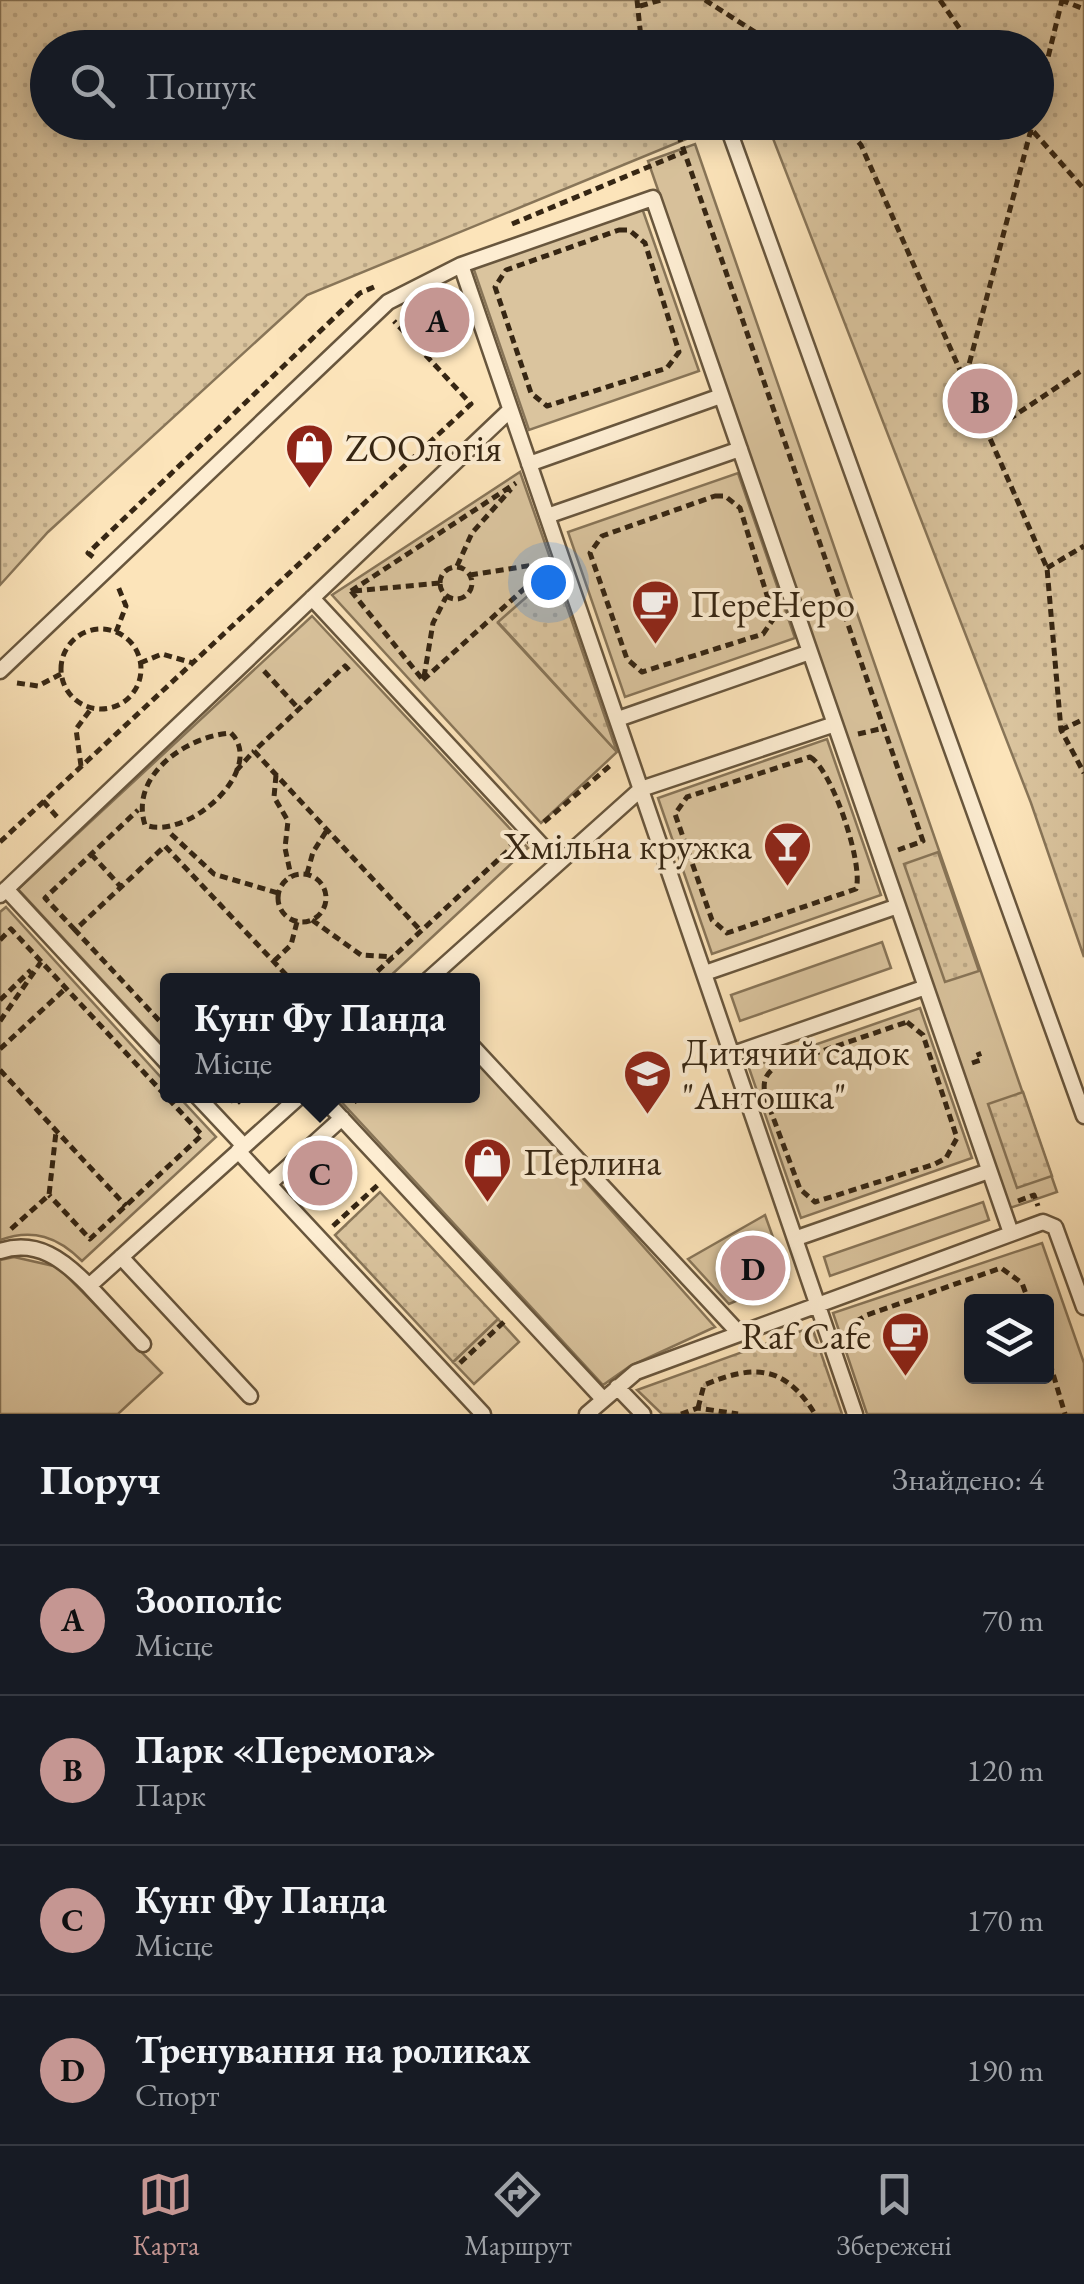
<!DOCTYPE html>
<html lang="uk">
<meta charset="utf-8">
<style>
body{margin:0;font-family:"EB Garamond",serif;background:#20242c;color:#f1f3f6}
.controls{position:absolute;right:30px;bottom:30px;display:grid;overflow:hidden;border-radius:10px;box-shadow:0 5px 25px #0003}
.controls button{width:90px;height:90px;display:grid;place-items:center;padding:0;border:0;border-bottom:2px solid #363941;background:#171b24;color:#f1f3f6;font:50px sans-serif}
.you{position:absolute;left:548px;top:582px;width:35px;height:35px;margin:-25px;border:8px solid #fff;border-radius:50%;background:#1a73e8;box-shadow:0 0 0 15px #1a73e833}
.badge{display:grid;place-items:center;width:65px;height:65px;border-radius:50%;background:#c59692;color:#111;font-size:32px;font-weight:700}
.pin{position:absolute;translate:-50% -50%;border:5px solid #fff;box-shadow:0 2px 10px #0006}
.popup{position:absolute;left:160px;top:973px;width:320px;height:130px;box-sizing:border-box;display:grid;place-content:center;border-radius:10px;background:#171b24;filter:drop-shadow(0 2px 8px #0005);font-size:32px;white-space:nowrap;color:#9ea1a6}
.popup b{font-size:38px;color:#f1f3f6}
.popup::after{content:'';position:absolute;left:50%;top:100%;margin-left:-20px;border:20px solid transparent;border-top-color:#171b24}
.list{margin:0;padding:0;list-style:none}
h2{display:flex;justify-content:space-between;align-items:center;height:130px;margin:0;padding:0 40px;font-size:42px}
h2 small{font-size:32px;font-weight:400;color:#9ea1a6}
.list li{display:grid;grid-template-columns:65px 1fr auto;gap:30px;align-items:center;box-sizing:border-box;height:150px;padding:0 40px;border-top:2px solid #363941}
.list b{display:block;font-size:38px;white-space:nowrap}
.list p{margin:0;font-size:32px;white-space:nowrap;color:#9ea1a6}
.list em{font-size:32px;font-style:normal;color:#9ea1a6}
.icon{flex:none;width:55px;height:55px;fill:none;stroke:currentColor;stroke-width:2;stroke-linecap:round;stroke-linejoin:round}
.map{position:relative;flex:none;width:1084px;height:1414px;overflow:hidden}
.search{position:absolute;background:#171b24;box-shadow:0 5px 25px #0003;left:30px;right:30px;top:30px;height:110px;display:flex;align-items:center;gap:25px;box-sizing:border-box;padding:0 35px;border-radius:55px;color:#9ea1a6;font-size:38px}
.sheet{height:730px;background:#171b24}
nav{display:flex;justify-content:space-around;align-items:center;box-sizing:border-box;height:140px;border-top:2px solid #363941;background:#171b24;font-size:28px;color:#9ea1a6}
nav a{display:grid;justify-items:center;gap:5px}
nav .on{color:#c59692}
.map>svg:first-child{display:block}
.grass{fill:#dac49e;stroke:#887558;stroke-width:2.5;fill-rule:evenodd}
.park{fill:url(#park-dots);stroke:#887558;stroke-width:2.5}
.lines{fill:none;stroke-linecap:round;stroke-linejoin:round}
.service-casing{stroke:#68563d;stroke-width:19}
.path{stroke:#362613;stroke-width:5;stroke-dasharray:8 5;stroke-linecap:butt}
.service{stroke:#fdedd2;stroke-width:14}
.labels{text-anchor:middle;stroke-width:8;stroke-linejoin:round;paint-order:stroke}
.poi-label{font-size:38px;fill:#362613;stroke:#fdedd2;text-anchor:start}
</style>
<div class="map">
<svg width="1084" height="1414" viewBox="0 0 1084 1414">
<defs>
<pattern id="park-dots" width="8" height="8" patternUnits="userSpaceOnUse" patternTransform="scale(2.5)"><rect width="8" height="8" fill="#dac49e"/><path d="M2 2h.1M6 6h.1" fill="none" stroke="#bca887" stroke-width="1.8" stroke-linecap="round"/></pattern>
</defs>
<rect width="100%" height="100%" fill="#fce4ba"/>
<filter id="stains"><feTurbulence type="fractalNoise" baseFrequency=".002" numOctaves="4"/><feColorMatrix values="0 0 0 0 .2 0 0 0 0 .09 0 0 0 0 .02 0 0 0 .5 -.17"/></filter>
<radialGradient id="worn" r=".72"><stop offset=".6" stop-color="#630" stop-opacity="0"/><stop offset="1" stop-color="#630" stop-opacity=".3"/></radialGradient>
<path class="grass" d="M695,144L1057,1192L1010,1208L648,161Z
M642,208L699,371L529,430L473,267Z
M520,472L555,572L498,623L617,752L541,823L332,595Z
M738,473L795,638L625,697L568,532Z
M312,616L528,848L386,980H168L167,1050L18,889Z
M827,739L881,895L712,954L658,798Z
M6,907L167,1084L168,1096H178L216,1137L82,1261C58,1237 33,1228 0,1240V912Z
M882,942L891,968L740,1021L731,995Z
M920,1008L972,1158L801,1218L749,1068Z
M473,1055L715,1327L630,1366L603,1385L336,1096H472Z
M983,1202L989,1220L830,1276L824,1257Z
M765,1215L788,1279L729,1304L688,1259Z
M1042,1243L1084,1363V1414H867L833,1313ZM972,1302H1046V1376H972Z
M14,1257L58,1267L162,1373L118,1414H0V1260Z
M498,1319L519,1342L474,1384L453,1362Z"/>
<path class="park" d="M0,0H1084V957L1031,803L767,123L1036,122V48H48V122H691L696,135L307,295L48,532L0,585Z
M555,572L617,752L498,622Z
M938,852L979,971L945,982L904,864Z
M1023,1092L1052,1176L1017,1188L988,1104Z
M380,1192L498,1319L453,1362L335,1235Z
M812,1327L842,1414H662L637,1390Z"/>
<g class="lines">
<defs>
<path id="service" d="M726,122L1084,1116
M529,464L721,396
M547,516L740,449
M312,598L558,863
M0,671L388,302L461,265
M618,719L810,652
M6,889L168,1064
M0,895L510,410
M705,973L898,906
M428,980L641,789L835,724
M472,1046L738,1332
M733,1054L926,987
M197,1096L244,1146
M321,1096L603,1399
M238,1151L483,1414
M269,1184L342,1118
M797,1238L989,1171
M0,1251C37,1239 64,1260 89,1286L300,1096
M121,1257L250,1396
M89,1286L143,1344
M617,1387L643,1414
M587,1414L636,1372L1043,1222L1055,1227L1084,1307
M855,1414L461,265L653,198L1011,1233"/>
</defs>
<use href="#service" class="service-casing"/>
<path class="path" d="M637,0L642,48
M705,0L780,48
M940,0L973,48
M1061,0L1084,9
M640,6L661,0
M1036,107L1062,0
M674,122L923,841L898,850
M842,122L861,145L1047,568L1061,730L1084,773
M1025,122L1084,189
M512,224L684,152
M619,230H629L645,243L679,352L667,368L547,406L531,393L495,287L506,270Z
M966,376L1033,122
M987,434L1084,369
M715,496H725L740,508L774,618L763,634L642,672L627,659L590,553L602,536Z
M93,557L88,553L360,293L374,287
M457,566L472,533L511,489
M440 583a16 16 0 1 1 32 0a16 16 0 1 1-32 0Z
M1047,568L1084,546
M470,575L546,563
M351,591L516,483
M351,591L423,680
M354,591L440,583
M61 669a40 40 0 1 1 80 0a40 40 0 1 1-80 0Z
M116,632L126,606L117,584
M140,663L162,654L193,663
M349,670L345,666L254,751L421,931
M264,671L299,709
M424,677L433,623L446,597
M423,680L545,570
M17,683L38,686L61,674
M1061,730L1084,719
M231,733C267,769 188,841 145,825C129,775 187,736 231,733Z
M858,734L884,728
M810,757C832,769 864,865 856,889L727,933L712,920L675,814L687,797Z
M81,766L76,729L91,709
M236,771L254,751
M276,775L274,797L288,821L285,848L291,876
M43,801L58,818
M544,822L612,764
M171,834L214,874L278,893
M0,842L471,404L394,321
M91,854L121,887
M278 898a24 24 0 1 1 48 0a24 24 0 1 1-48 0Z
M307,874L313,852L327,830
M312,920L361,955L393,957
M75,930L45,898L138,810
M0,940L11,929L202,1135L90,1239L49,1195
M274,961L291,945L297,922
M368,980L513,846L510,843
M0,1000L31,970
M0,1021L41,962
M907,1022L923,1035L957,1138L946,1158L935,1164L815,1202L800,1189L765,1096C763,1082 764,1076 775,1067Z
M168,1030L75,930L165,846L291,980
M0,1049L66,988
M972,1063L981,1060L978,1052
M0,1070L126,1206
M228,1096L236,1104L245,1096
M353,1096L360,1106
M1018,1201L1034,1195L1038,1206
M333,1226L380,1183
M11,1229L49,1195L56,1132
M849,1332L855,1322L867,1315L1001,1268L1022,1283L1029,1302
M1046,1350L1065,1414
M460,1363L507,1319
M698,1408L704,1385C754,1364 785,1365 815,1414
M681,1414L698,1408L738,1414"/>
<use href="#service" class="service"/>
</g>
<defs>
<symbol id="shop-pin" viewBox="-11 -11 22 30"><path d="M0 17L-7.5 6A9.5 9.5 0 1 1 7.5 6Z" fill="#8f2418" stroke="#fdedd2"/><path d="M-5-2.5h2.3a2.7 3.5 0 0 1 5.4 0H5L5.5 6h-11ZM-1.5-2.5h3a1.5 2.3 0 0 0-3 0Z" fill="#fff"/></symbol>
<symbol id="cafe-pin" viewBox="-11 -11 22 30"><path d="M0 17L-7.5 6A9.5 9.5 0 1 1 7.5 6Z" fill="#8f2418" stroke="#fdedd2"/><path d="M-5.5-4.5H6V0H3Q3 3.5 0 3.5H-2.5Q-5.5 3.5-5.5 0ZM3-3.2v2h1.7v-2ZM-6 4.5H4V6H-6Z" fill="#fff"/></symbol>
<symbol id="bar-pin" viewBox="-11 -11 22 30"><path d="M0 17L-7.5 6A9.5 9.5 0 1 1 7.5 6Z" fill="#8f2418" stroke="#fdedd2"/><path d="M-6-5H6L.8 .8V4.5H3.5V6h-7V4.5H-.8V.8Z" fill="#fff"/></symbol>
<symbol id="school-pin" viewBox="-11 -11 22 30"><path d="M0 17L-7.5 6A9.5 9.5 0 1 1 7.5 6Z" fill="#8f2418" stroke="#fdedd2"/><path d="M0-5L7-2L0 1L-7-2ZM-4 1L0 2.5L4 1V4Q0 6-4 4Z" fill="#fff"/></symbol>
</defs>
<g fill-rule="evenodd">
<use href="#shop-pin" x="282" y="420" width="55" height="75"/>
<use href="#cafe-pin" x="628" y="576" width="55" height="75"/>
<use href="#bar-pin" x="760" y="818" width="55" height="75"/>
<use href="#school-pin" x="620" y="1046" width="55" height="75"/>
<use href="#shop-pin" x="460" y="1134" width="55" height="75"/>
<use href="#cafe-pin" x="878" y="1308" width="55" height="75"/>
</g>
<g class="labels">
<g class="poi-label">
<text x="345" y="461">ZООлогія</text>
<text x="690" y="617">ПереНеро</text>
<text x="752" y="859" text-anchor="end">Хмільна кружка</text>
<text x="682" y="1065">Дитячий садок<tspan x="682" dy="44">"Антошка"</tspan></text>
<text x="523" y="1175">Перлина</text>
<text x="871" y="1349" text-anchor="end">Raf Cafe</text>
</g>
</g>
<rect width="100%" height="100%" filter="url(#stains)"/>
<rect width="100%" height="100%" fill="url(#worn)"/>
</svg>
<div class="controls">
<button><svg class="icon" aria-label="layers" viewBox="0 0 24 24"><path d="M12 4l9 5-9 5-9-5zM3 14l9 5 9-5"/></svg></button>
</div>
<div class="you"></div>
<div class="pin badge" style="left:437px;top:320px">A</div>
<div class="pin badge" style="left:980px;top:401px">B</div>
<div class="pin badge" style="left:320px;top:1173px">C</div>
<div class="popup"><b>Кунг Фу Панда</b>Місце</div>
<div class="pin badge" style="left:753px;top:1268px">D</div>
<div class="search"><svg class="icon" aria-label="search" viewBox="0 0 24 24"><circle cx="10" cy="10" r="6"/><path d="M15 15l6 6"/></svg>Пошук</div>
</div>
<section class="sheet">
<h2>Поруч<small>Знайдено: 4</small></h2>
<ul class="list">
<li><span class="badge">A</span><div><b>Зоополіс</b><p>Місце</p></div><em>70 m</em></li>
<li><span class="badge">B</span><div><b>Парк «Перемога»</b><p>Парк</p></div><em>120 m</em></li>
<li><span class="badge">C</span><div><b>Кунг Фу Панда</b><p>Місце</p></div><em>170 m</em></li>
<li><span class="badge">D</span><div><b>Тренування на роликах</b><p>Спорт</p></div><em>190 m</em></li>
</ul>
</section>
<nav>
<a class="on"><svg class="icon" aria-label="map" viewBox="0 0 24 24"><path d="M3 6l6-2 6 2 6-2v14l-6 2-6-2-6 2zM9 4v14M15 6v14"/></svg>Карта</a>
<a><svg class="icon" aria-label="directions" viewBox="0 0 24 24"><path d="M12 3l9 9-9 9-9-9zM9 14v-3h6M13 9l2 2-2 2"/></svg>Маршрут</a>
<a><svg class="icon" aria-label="saved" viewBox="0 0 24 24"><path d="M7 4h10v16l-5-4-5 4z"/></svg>Збережені</a>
</nav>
